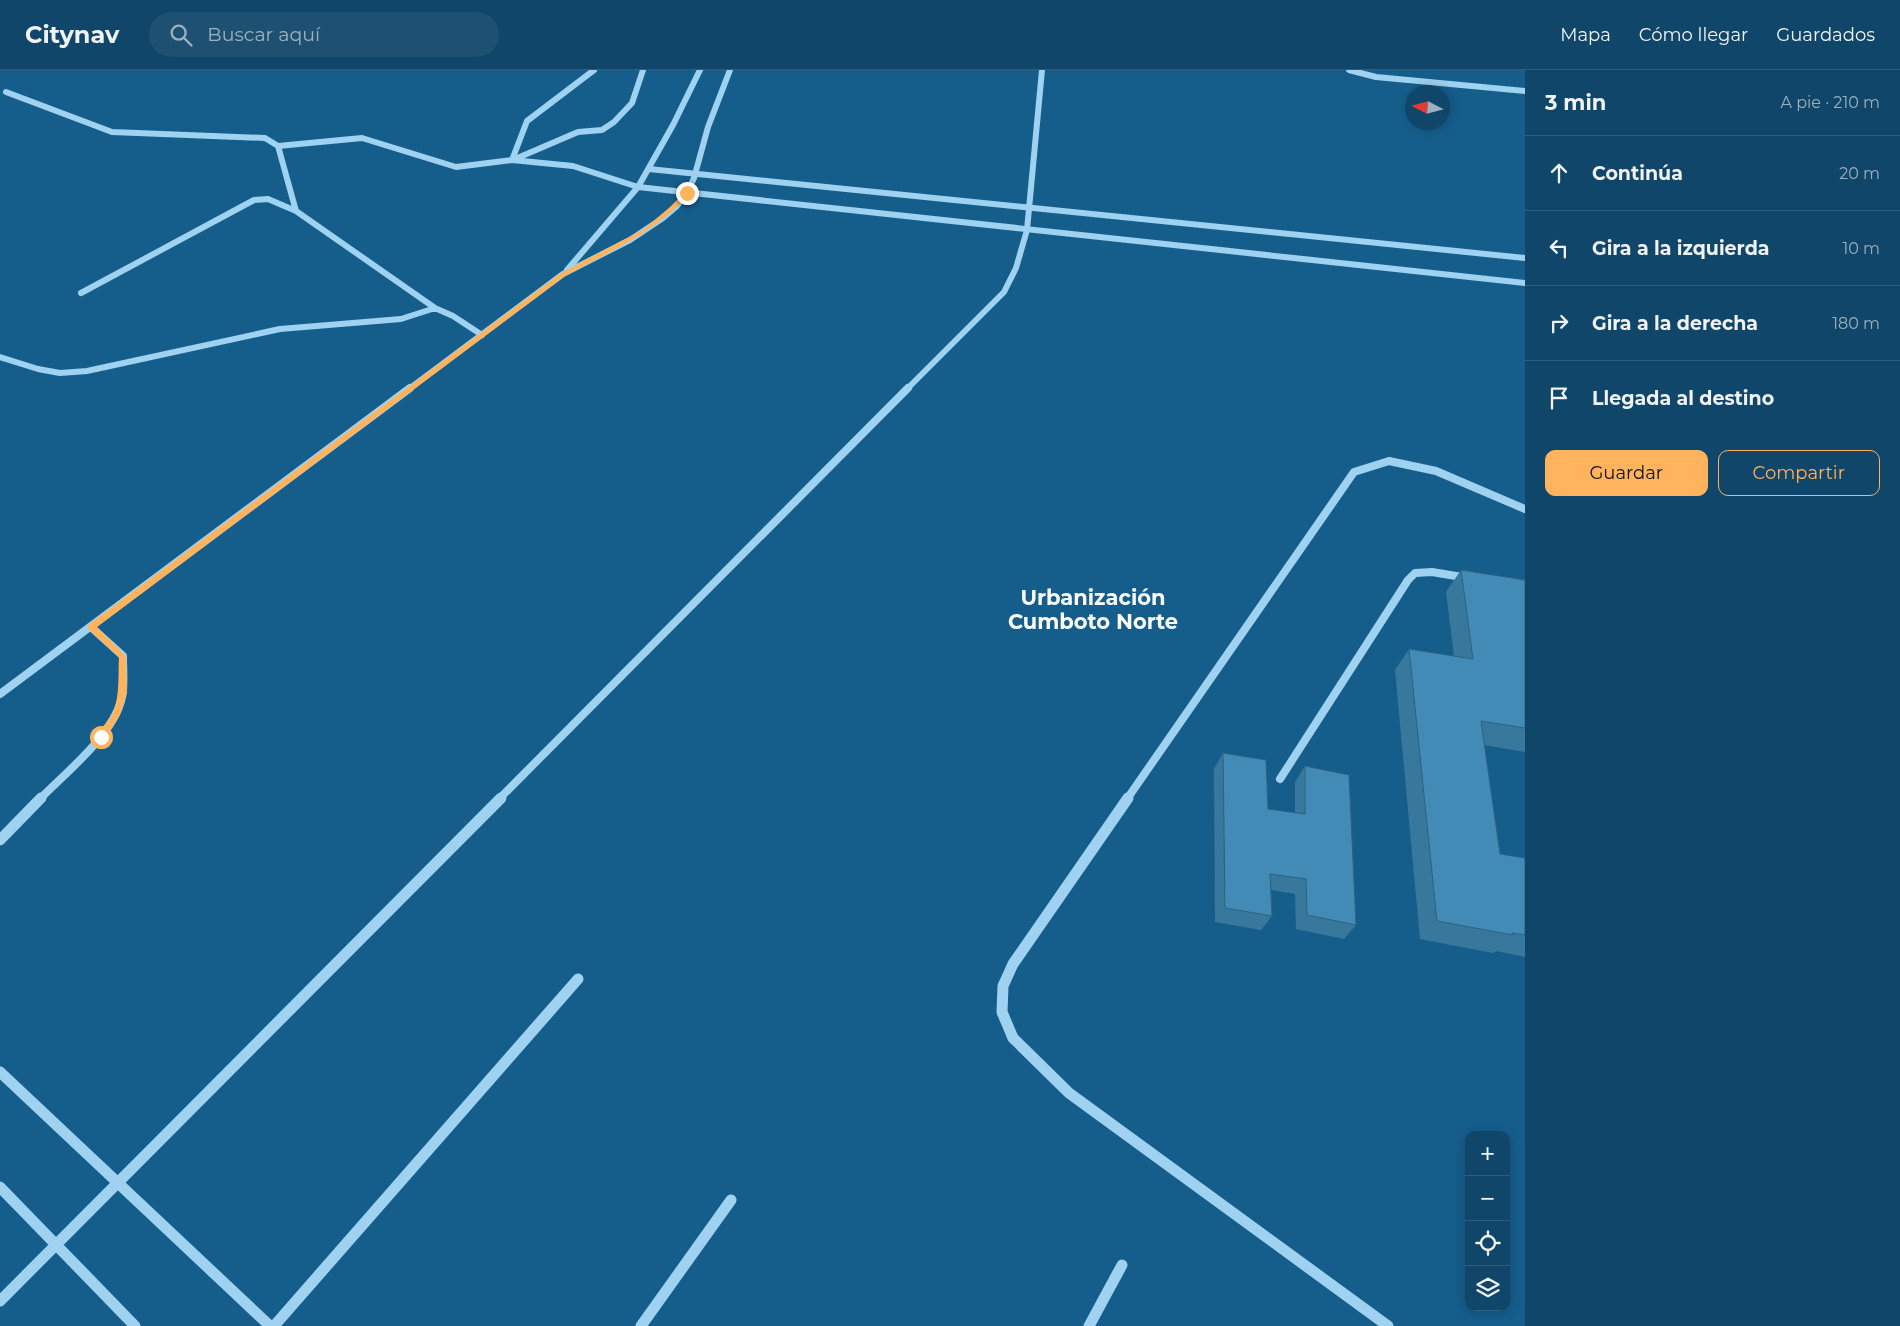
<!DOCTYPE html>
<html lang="es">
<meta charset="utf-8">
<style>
body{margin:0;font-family:Montserrat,sans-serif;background:#1e5071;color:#f1f3f6}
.controls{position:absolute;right:15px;bottom:15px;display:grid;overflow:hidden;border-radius:10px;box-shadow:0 2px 12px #0003}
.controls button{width:45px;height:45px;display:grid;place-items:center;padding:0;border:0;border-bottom:1px solid #305e7d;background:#104669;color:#f1f3f6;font:25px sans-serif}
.compass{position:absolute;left:1405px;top:15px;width:45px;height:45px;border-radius:50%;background:#104669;box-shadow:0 2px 12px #0003;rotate:276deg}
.stop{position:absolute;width:15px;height:15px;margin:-11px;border:4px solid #ffb35d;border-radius:50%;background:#fff}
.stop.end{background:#ffb35d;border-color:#fff;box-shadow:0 1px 5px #0008}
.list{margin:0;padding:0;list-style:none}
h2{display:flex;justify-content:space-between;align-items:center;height:65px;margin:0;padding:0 20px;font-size:21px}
h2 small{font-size:16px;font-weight:400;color:#9cb1c0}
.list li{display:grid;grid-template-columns:32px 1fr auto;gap:15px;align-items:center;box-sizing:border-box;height:75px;padding:0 20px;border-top:1px solid #305e7d}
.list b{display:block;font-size:19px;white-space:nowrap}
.list em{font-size:16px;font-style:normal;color:#9cb1c0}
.actions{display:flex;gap:10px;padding:15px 20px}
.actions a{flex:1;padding:11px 0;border:1px solid #ffb35d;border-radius:10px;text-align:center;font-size:18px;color:#ffb35d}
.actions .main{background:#ffb35d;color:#111}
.icon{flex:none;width:28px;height:28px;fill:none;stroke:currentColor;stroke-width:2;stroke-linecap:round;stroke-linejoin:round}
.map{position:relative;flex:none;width:1525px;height:1256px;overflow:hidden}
header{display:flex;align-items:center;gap:30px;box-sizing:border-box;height:70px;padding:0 25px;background:#104669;border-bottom:1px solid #305e7d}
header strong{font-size:24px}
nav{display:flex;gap:28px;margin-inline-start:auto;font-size:18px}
.search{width:350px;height:45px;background:#1e5071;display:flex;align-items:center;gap:12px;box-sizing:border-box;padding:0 18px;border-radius:28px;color:#9cb1c0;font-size:19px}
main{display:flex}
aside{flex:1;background:#104669}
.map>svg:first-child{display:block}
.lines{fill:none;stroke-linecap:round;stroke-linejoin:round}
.minor-far2{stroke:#9ed2f0;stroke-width:6}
.minor-far1{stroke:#9ed2f0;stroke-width:8}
.minor{stroke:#9ed2f0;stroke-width:11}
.wall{fill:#39789d}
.building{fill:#428bb7;stroke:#2e6180}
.route{fill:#ffb35d}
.labels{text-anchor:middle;stroke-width:4;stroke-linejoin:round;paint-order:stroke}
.district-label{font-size:21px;font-weight:bold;fill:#fff;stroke:#155e8c}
</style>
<header>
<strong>Citynav</strong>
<div class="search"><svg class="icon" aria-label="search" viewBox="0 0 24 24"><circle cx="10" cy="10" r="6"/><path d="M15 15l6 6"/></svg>Buscar aquí</div>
<nav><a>Mapa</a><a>Cómo llegar</a><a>Guardados</a></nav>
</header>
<main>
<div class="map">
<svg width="1525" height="1256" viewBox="0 0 1525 1256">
<rect width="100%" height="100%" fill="#155e8c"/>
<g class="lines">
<path class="minor-far2" d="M1349,0L1376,7L1525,21
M6,22L112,62L265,68L278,76L296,141L435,238L453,246L482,265
M278,76L362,68L456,97L512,90L573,96L638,117L1525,213
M515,89L578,62L602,60L614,52L632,33L643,0
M512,90L527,51L594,0
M649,99L1525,188
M567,200L638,117L673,55L700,0
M81,223L254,130L268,129L296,141
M0,287L38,299L60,303L87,301L280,259L401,249L435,238
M409,319L563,204L630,170L663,148L677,136L687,123L694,108L708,57L730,0
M907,319L1004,222L1016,198L1027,160L1042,0"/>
<path class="minor-far1" d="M0,624L410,318
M1280,709L1408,510L1415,503L1432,502L1468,508
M40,729C67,701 119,661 123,621C124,609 123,597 123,586L91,557
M499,729L908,318
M1127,729L1354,402L1389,391L1436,401L1525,439"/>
<path class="minor" d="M1128,728L1013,894L1003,916L1002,942L1013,968L1069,1023L1388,1256
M0,770L41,728
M0,1002L270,1256
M0,1117L135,1256
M0,1231L501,728
M274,1256L578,909
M641,1256L731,1130
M1089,1256L1122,1195"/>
</g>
<path class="wall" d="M1461,500L1525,510V682L1484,675L1500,784L1525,788V887L1496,881L1493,883L1420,869L1395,600L1409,579L1454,586L1446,522Z
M1223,683L1268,739L1295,743V712L1305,696L1356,855L1344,869L1296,859L1295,824L1271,820L1272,846L1261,860L1215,852L1214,699Z"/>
<path class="building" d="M1461,500L1525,510V658L1481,651L1500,784L1525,788V865L1512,863L1513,865L1437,851L1409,579L1473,589Z
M1223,683L1266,690L1268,739L1305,744V696L1349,705L1356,855L1307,845L1306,809L1270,804L1272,846L1225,838Z"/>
<path class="route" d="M685,122L690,123C657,162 609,182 565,206L97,557L126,586L127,622L120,645L104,670H98C97,661 109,651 113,643C120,625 118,606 119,587L88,559V555L561,203L644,159L670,137Z"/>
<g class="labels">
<g class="district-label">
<text x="1093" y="535">Urbanización<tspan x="1093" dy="24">Cumboto Norte</tspan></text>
</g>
</g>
</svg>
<div class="controls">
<button>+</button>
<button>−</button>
<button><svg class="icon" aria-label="locate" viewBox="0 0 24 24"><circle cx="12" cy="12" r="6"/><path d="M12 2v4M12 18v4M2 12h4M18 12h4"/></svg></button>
<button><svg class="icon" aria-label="layers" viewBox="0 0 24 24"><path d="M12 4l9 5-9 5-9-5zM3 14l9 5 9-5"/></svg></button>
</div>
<svg class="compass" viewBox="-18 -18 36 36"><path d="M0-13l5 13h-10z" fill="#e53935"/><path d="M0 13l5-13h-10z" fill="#9cb1c0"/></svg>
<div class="stop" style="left:101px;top:667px"></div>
<div class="stop end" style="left:687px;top:123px"></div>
</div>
<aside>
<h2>3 min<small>A pie · 210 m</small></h2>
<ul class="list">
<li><svg class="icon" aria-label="ahead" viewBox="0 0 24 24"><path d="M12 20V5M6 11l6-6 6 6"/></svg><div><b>Continúa</b></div><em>20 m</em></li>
<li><svg class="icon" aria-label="left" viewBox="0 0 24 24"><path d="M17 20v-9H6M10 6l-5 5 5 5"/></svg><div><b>Gira a la izquierda</b></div><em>10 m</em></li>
<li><svg class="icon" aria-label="right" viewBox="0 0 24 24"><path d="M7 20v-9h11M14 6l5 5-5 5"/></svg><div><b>Gira a la derecha</b></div><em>180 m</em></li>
<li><svg class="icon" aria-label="arrive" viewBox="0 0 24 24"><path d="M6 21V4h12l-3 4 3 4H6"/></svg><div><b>Llegada al destino</b></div></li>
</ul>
<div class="actions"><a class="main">Guardar</a><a>Compartir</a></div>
</aside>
</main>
